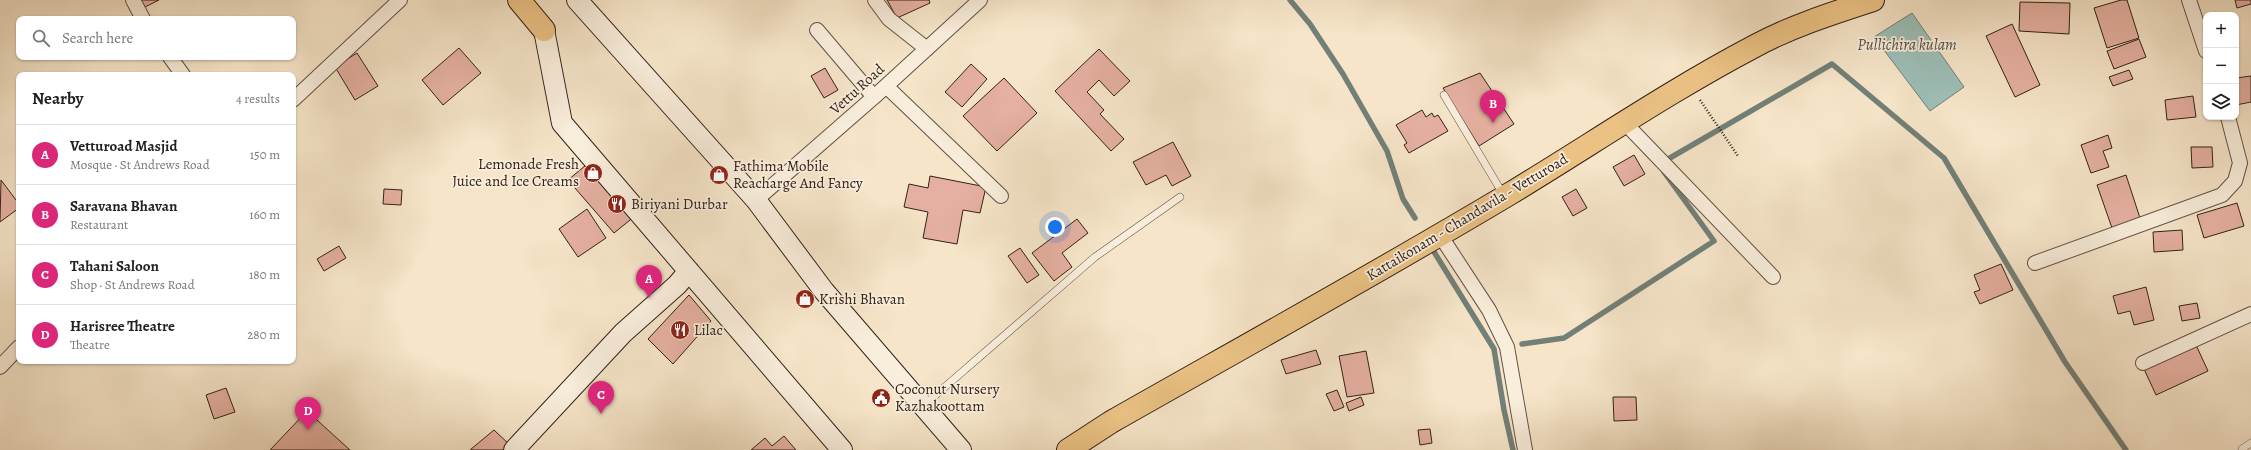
<!DOCTYPE html>
<meta charset="utf-8">
<style>
body{margin:0;font-family:Alegreya,serif;background:#f6f6f6;color:#222}
.controls{position:absolute;right:12px;top:12px;display:grid;overflow:hidden;border-radius:8px;box-shadow:0 1px 3px #0004}
.controls button{width:36px;height:36px;display:grid;place-items:center;padding:0;border:0;border-bottom:1px solid #e0e0e0;background:#fff;color:#222;font:20px sans-serif}
.you{position:absolute;left:1055px;top:227px;width:14px;height:14px;margin:-10px;border:3px solid #fff;border-radius:50%;background:#1a73e8;box-shadow:0 0 0 6px #1a73e833}
.badge{display:grid;place-items:center;width:26px;height:26px;border-radius:50%;background:#db2777;color:#fff;font-size:13px;font-weight:700}
.pin{position:absolute;translate:-50% -33px;filter:drop-shadow(0 1px 2px #0008)}
.pin::after{content:'';position:absolute;top:21px;width:14px;height:12px;background:inherit;clip-path:polygon(0 0,100% 0,50% 100%)}
.list{margin:0;padding:0;list-style:none}
h2{display:flex;justify-content:space-between;align-items:center;height:52px;margin:0;padding:0 16px;font-size:17px}
h2 small{font-size:13px;font-weight:400;color:#767676}
.list li{display:grid;grid-template-columns:26px 1fr auto;gap:12px;align-items:center;box-sizing:border-box;height:60px;padding:0 16px;border-top:1px solid #e0e0e0}
.list b{display:block;font-size:15px;white-space:nowrap}
.list p{margin:0;font-size:13px;white-space:nowrap;color:#767676}
.list em{font-size:13px;font-style:normal;color:#767676}
.icon{flex:none;width:22px;height:22px;fill:none;stroke:currentColor;stroke-width:2;stroke-linecap:round;stroke-linejoin:round}
.map{position:relative;flex:none;width:2251px;height:450px;overflow:hidden}
.search{position:absolute;background:#fff;box-shadow:0 1px 3px #0004;left:16px;top:16px;width:280px;height:44px;display:flex;align-items:center;gap:10px;box-sizing:border-box;padding:0 14px;border-radius:8px;color:#767676;font-size:15px}
.panel{position:absolute;background:#fff;box-shadow:0 1px 3px #0004;left:16px;top:72px;width:280px;height:292px;border-radius:8px}
.map>svg:first-child{display:block}
.water{fill:#9dbfb8;stroke:#728078}
.lines{fill:none;stroke-linecap:round;stroke-linejoin:round}
.stream{stroke:#728078;stroke-width:5.5}
.building{fill:#e5b0a1;stroke:#322119}
.lane-casing{stroke:#635245;stroke-width:8}
.street-casing{stroke:#635245;stroke-width:16}
.secondary-casing{stroke:#322119;stroke-width:22}
.primary-casing{stroke:#322119;stroke-width:24}
.highway-casing{stroke:#322119;stroke-width:24}
.path{stroke:#322119;stroke-width:2.5;stroke-dasharray:1 2;stroke-linecap:butt}
.lane{stroke:#f9eedc;stroke-width:7}
.street{stroke:#f9eedc;stroke-width:14}
.secondary{stroke:#f9eedc;stroke-width:20}
.primary{stroke:#ebc284;stroke-width:22}
.highway{stroke:#ebc284;stroke-width:22}
.labels{text-anchor:middle;stroke-width:3.5;stroke-linejoin:round;paint-order:stroke}
.street-label{font-size:15px;fill:#322119;stroke:#f9eedc}
.poi-label{font-size:15px;fill:#322119;stroke:#f9eedc;text-anchor:start}
.water-label{font-size:16px;font-style:italic;fill:#525049;stroke:#f9eedc}
</style>
<div class="map">
<svg width="2251" height="450" viewBox="0 0 2251 450">
<rect width="100%" height="100%" fill="#f6e5c9"/>
<filter id="stains"><feTurbulence type="fractalNoise" baseFrequency=".005" numOctaves="4"/><feColorMatrix values="0 0 0 0 .2 0 0 0 0 .09 0 0 0 0 .02 0 0 0 .5 -.17"/></filter>
<radialGradient id="worn" r=".72"><stop offset=".6" stop-color="#630" stop-opacity="0"/><stop offset="1" stop-color="#630" stop-opacity=".3"/></radialGradient>
<path class="water" d="M1912,13L1964,87L1930,111L1874,37Z"/>
<g class="lines">
<path class="stream" d="M1290,0L1310,24L1343,74L1387,151L1403,199L1415,218
M1663,162L1832,64L1944,158L2065,362L2126,450
M1431,247L1494,349L1504,410L1513,450
M1522,344L1564,338L1714,241L1664,172"/>
</g>
<path class="building" d="M141,0H159L145,7Z
M887,0H929L930,3L897,18Z
M2121,0H2127L2139,38L2107,48L2094,8Z
M2235,0H2251V4L2237,8Z
M2020,2L2070,3L2069,34L2019,31Z
M2012,24L2040,85L2015,97L1986,36Z
M2139,39L2146,57L2114,69L2107,51Z
M459,48L481,73L443,105L422,80Z
M1099,49L1130,81L1114,96L1099,80L1087,92L1104,110L1100,114L1124,139L1111,151L1055,91Z
M357,53L378,86L355,100L335,67Z
M971,64L987,79L962,107L945,92Z
M825,68L838,90L824,98L811,76Z
M2129,70L2133,79L2113,86L2109,77Z
M1480,73L1514,124L1479,146L1443,88Z
M2251,76V102L2236,105V78Z
M1004,78L1037,113L997,151L963,116Z
M2193,96L2196,117L2167,120L2165,100Z
M1422,110L1426,117L1432,113L1434,117L1438,115L1448,131L1409,153L1404,145L1407,143L1396,125Z
M2108,135L2112,148L2103,151L2109,167L2091,173L2081,145Z
M1173,142L1191,176L1172,186L1166,175L1146,185L1133,162Z
M2191,147H2212L2213,167L2192,168Z
M1634,155L1645,174L1624,186L1613,167Z
M586,165L635,216L614,233L568,180Z
M2126,175L2140,218L2112,228L2097,185Z
M930,176L986,187L980,213L963,210L957,244L923,238L928,212L904,207L909,184L928,188Z
M1,180L19,204V208L0,222Z
M384,189L402,190L401,205L383,204Z
M1576,189L1587,208L1573,216L1562,197Z
M2237,203L2244,226L2204,238L2197,215Z
M587,209L606,238L578,257L559,229Z
M1077,219L1088,233L1062,253L1072,267L1054,281L1032,253Z
M2182,230L2183,250L2154,252L2153,232Z
M339,246L346,258L324,271L317,259Z
M1020,248L1039,275L1027,283L1008,256Z
M2001,264L2013,290L1980,304L1974,292L1980,290L1974,275Z
M2146,287L2154,320L2134,325L2130,311L2118,314L2113,296Z
M689,295L711,321L673,364L648,339Z
M2197,303L2200,318L2182,321L2179,306Z
M2196,345L2208,371L2156,395L2144,369Z
M1316,350L1321,364L1286,374L1281,360Z
M1366,351L1374,393L1347,397L1339,356Z
M226,388L235,412L214,419L206,395Z
M1337,390L1344,407L1334,411L1326,394Z
M1361,397L1364,405L1349,411L1346,403Z
M1613,397H1636L1637,420L1614,421Z
M307,411L350,450H270Z
M1430,429L1432,443L1420,445L1418,430Z
M494,430L510,445L504,450H470Z
M784,436L796,450H751L765,438L772,446Z"/>
<g class="lines">
<defs>
<path id="lane" d="M1444,95L1503,194
M924,405L1095,257L1180,197
M2242,449L2251,443"/>
<path id="street" d="M133,0L143,19
M875,0L889,19L927,49
M2189,0L2206,51
M817,30L874,97
M170,57L183,75
M886,86L1001,196
M293,100L400,0
M1624,122L1773,277
M756,200L874,97L980,0
M1440,235L1489,310L1507,347L1525,450
M2035,263L2222,195L2235,181L2240,163L2228,117
M2143,363L2251,314
M0,367L19,347"/>
<path id="secondary" d="M577,0L756,200L824,291L961,450
M544,30L562,123L842,450
M514,450L623,333L677,285L689,271"/>
<path id="primary" d="M1068,450L1111,422C1245,346 1379,272 1511,193C1592,144 1671,90 1755,46C1792,26 1833,13 1873,0"/>
<path id="highway" d="M519,0L544,30"/>
</defs>
<use href="#lane" class="lane-casing"/>
<use href="#street" class="street-casing"/>
<use href="#secondary" class="secondary-casing"/>
<use href="#primary" class="primary-casing"/>
<use href="#highway" class="highway-casing"/>
<path class="path" d="M1700,100L1738,156"/>
<use href="#lane" class="lane"/>
<use href="#street" class="street"/>
<use href="#secondary" class="secondary"/>
<use href="#primary" class="primary"/>
<use href="#highway" class="highway"/>
</g>
<defs>
<symbol id="shop-disc" viewBox="-11 -11 22 22"><circle r="9.5" fill="#8f2418" stroke="#f9eedc"/><path d="M-5-2.5h2.3a2.7 3.5 0 0 1 5.4 0H5L5.5 6h-11ZM-1.5-2.5h3a1.5 2.3 0 0 0-3 0Z" fill="#fff"/></symbol>
<symbol id="restaurant-disc" viewBox="-11 -11 22 22"><circle r="9.5" fill="#8f2418" stroke="#f9eedc"/><path d="M-5-6h1v4h1v-4h1v4h1v-4h1v5L-1.5 .5V6h-2V.5L-5-1ZM5-6V6H3V1.5H1.5Q1.5-4 5-6Z" fill="#fff"/></symbol>
<symbol id="civic-disc" viewBox="-11 -11 22 22"><circle r="9.5" fill="#8f2418" stroke="#f9eedc"/><path d="M-.6-6.5H3V-4.5H.6V-3L4-1V1h2V6H-6V1h2V-1L-.6-3ZM-1.2 2.5V6h2.4V2.5Z" fill="#fff"/></symbol>
</defs>
<g fill-rule="evenodd">
<use href="#shop-disc" x="582" y="162" width="22" height="22"/>
<use href="#shop-disc" x="708" y="164" width="22" height="22"/>
<use href="#restaurant-disc" x="606" y="193" width="22" height="22"/>
<use href="#shop-disc" x="794" y="288" width="22" height="22"/>
<use href="#restaurant-disc" x="669" y="319" width="22" height="22"/>
<use href="#civic-disc" x="870" y="387" width="22" height="22"/>
</g>
<g class="labels">
<g class="street-label">
<text transform="translate(857 89) rotate(-42)" y="5">Vettu Road</text>
<text transform="translate(1467 217) rotate(-31)" y="5">Kattaikonam - Chandavila - Vetturoad</text>
</g>
<g class="poi-label">
<text x="579" y="169" text-anchor="end">Lemonade Fresh<tspan x="579" dy="17">Juice and Ice Creams</tspan></text>
<text x="733" y="171">Fathima Mobile<tspan x="733" dy="17">Reacharge And Fancy</tspan></text>
<text x="631" y="209">Biriyani Durbar</text>
<text x="819" y="304">Krishi Bhavan</text>
<text x="694" y="335">Lilac</text>
<text x="895" y="394">Coconut Nursery<tspan x="895" dy="17">Kazhakoottam</tspan></text>
</g>
<g class="water-label">
<text x="1907" y="50">Pullichira kulam</text>
</g>
</g>
<rect width="100%" height="100%" filter="url(#stains)"/>
<rect width="100%" height="100%" fill="url(#worn)"/>
</svg>
<div class="controls">
<button>+</button>
<button>−</button>
<button><svg class="icon" aria-label="layers" viewBox="0 0 24 24"><path d="M12 4l9 5-9 5-9-5zM3 14l9 5 9-5"/></svg></button>
</div>
<div class="you"></div>
<div class="pin badge" style="left:649px;top:298px">A</div>
<div class="pin badge" style="left:1493px;top:123px">B</div>
<div class="pin badge" style="left:601px;top:414px">C</div>
<div class="pin badge" style="left:308px;top:430px">D</div>
<div class="search"><svg class="icon" aria-label="search" viewBox="0 0 24 24"><circle cx="10" cy="10" r="6"/><path d="M15 15l6 6"/></svg>Search here</div>
<section class="panel">
<h2>Nearby<small>4 results</small></h2>
<ul class="list">
<li><span class="badge">A</span><div><b>Vetturoad Masjid</b><p>Mosque · St Andrews Road</p></div><em>150 m</em></li>
<li><span class="badge">B</span><div><b>Saravana Bhavan</b><p>Restaurant</p></div><em>160 m</em></li>
<li><span class="badge">C</span><div><b>Tahani Saloon</b><p>Shop · St Andrews Road</p></div><em>180 m</em></li>
<li><span class="badge">D</span><div><b>Harisree Theatre</b><p>Theatre</p></div><em>280 m</em></li>
</ul>
</section>
</div>
